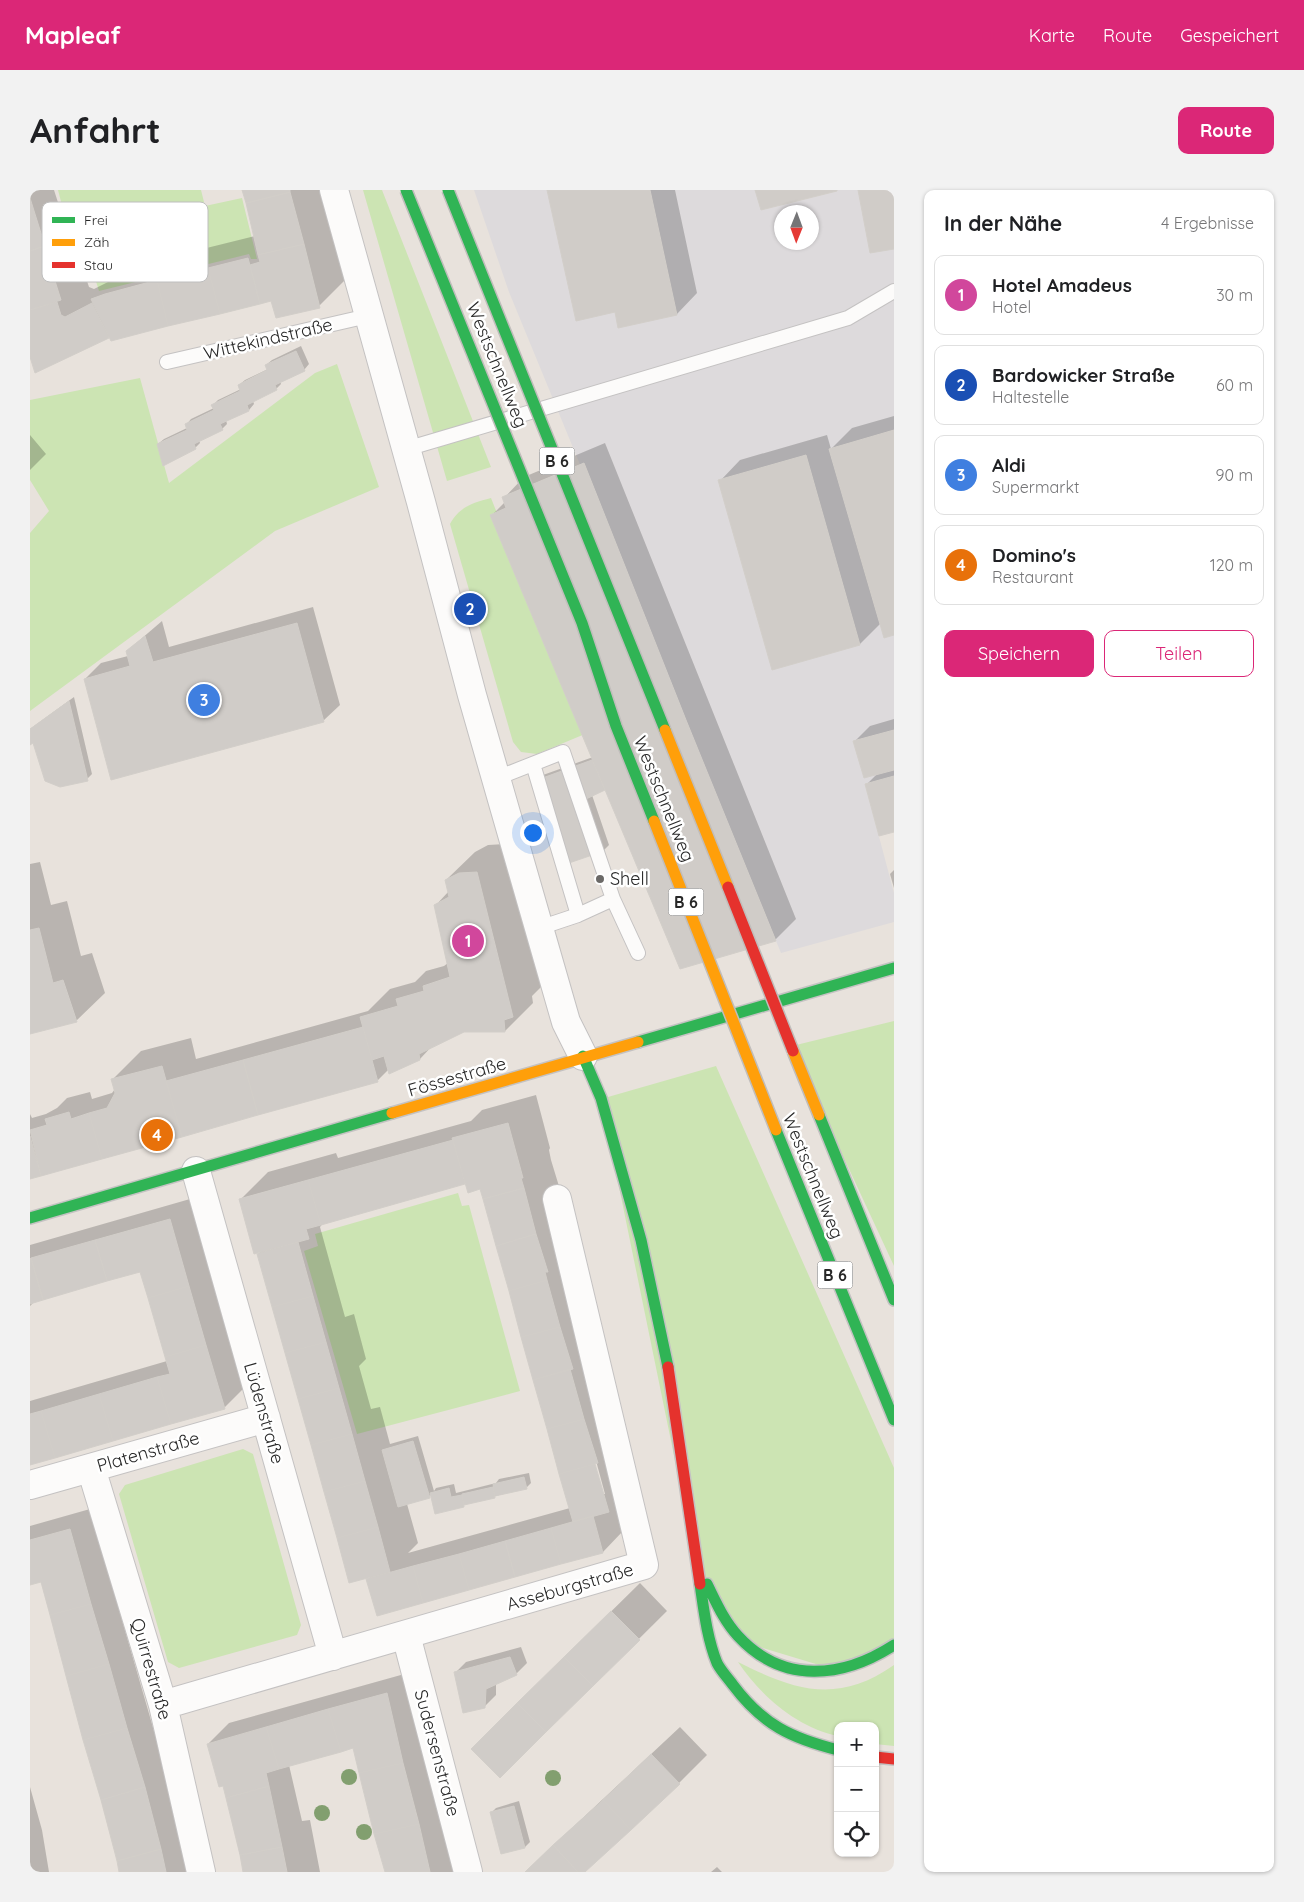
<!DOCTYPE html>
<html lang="de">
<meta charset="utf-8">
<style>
body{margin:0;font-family:Quicksand,sans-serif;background:#f2f2f2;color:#202124}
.controls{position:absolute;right:15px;bottom:15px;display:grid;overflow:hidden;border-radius:10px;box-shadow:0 1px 4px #0004}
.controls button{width:45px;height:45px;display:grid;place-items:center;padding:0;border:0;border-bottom:1px solid #e0e0e0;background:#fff;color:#202124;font:25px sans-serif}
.compass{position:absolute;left:744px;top:15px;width:45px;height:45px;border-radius:50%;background:#fff;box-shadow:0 1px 4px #0004;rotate:181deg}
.you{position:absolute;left:502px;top:642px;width:18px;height:18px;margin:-12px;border:4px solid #fff;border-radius:50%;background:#1a73e8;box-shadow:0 0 0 8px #1a73e833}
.badge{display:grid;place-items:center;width:32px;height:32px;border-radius:50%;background:#db2777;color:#fff;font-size:16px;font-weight:700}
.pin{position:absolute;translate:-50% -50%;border:2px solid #fff;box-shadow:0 1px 5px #0006}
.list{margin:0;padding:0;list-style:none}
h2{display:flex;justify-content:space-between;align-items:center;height:65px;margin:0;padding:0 20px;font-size:21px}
h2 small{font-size:16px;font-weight:400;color:#757577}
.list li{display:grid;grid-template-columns:32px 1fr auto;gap:15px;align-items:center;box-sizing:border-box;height:80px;margin:0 10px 10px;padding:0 10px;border:1px solid #e0e0e0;border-radius:10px}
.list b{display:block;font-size:19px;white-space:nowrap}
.list p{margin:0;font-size:16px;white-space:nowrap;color:#757577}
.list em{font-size:16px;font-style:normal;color:#757577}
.actions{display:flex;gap:10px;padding:15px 20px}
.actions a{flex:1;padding:11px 0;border:1px solid #db2777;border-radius:10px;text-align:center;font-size:18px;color:#db2777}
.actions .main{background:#db2777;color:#fff}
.icon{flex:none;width:28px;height:28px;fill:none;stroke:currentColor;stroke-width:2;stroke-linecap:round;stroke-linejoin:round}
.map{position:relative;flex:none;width:864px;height:1682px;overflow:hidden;border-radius:10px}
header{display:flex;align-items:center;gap:30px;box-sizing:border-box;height:70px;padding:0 25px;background:#db2777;color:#fff}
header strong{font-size:24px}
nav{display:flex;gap:28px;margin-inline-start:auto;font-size:18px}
.intro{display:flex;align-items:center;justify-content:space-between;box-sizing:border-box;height:120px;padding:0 30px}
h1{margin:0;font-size:35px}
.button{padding:12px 22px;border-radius:10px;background:#db2777;color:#fff;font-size:18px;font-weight:700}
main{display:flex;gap:30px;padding:0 30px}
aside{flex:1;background:#fff;border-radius:10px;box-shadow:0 1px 4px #0004}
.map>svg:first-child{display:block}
.industrial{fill:#dddadc;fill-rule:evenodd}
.green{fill:#cce4b3}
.shadow{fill:#0003;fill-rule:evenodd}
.building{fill:#d0ccc8;stroke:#d2cec9}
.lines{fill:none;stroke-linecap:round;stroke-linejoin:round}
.lane-casing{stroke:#c4c2c2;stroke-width:16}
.street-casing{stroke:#c4c2c2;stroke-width:30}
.fast-casing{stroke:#c4c2c2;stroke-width:14}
.slow-casing{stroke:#c4c2c2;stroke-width:14}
.jam-casing{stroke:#c4c2c2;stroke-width:14}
.lane{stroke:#fcfbfa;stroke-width:14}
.street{stroke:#fcfbfa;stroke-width:28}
.fast{stroke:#30b455;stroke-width:11}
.slow{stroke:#ff9f0a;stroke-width:11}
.jam{stroke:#e5322d;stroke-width:11}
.fast-bridge-casing{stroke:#c0bdbb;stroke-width:14;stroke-linecap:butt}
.slow-bridge-casing{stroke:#c0bdbb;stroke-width:14;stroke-linecap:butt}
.jam-bridge-casing{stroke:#c0bdbb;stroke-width:14;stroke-linecap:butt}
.fast-bridge{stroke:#30b455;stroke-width:11}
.slow-bridge{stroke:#ff9f0a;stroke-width:11}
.jam-bridge{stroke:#e5322d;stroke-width:11}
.tree{fill:#829f6f}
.poi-dot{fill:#6b6967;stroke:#fff;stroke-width:2}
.labels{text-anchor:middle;stroke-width:5;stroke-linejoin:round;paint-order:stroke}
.shield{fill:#fff;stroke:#686868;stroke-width:1}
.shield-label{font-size:16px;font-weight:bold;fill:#282828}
.street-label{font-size:18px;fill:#282828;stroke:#fff}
.poi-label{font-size:18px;fill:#282828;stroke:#fff;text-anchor:start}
.key{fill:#fff;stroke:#bebebe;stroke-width:1}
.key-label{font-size:14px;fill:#282828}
</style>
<header>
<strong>Mapleaf</strong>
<nav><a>Karte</a><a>Route</a><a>Gespeichert</a></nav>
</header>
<div class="intro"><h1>Anfahrt</h1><a class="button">Route</a></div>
<main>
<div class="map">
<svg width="864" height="1682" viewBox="0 0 864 1682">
<rect width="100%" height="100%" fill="#e8e2dc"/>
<path class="industrial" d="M444,0H864V587L835,594L864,703V732L751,763L479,102ZM752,22H782V52H752Z"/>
<path class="green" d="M28,0H171L175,16L212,8L227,69H221L219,64L69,101L48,33L37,35Z
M333,0H352L461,277L417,291Z
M307,174L349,297L245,341L0,521V343L19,321L0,290V210L110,188L139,293L285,183Z
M461,308L555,544L507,564L491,562L483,552L420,334C430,316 443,313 461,308Z
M864,831V1076L762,856Z
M686,876L864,1278V1448L809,1481L713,1452L666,1373L571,909Z
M428,1003L432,1016L439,1015L490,1201L327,1244L274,1061L288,1056L285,1044Z
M213,1259L223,1264L271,1435L267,1445L149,1478L138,1472L89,1304L95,1295Z
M708,1472C764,1500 807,1515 864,1475V1556L845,1554V1536H808V1546C766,1537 731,1506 708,1472Z"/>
<path class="shadow" d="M0,0H24L34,31L42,29L45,35L58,81L55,85L59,97L64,99L82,90L91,81L104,76L225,46L213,0H295L317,88L289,116L242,109L81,150L80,146L6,182L0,163Z
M518,0H645L667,103L647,124L586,120Z
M271,156L279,174L274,180L250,191L251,194L246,199L223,211L224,214L219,220L196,230L197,234L192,239L169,250L170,253L165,258L128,254L134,249L157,238L156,235L161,229L184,218L183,215L188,210L211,199L209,195L215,190L238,179L236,175L242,170Z
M864,226V444L851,433L830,454L690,291L710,270L797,245L801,259L822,238Z
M0,245L16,264L0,280Z
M575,253L766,729L745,750L576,598L562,605L579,655L574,660L537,673L513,585L563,567L462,325L475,312L474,308L494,287Z
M283,417L310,515L293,531L55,489L71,473L98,466L97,461L132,431L139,457Z
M44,507L62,584L57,589L3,551L0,554V539Z
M864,529V641L836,595L848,583L824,552L840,536Z
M475,654L511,797L502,806L503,813L475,841H434L403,855L390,869L359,879L347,891L0,988V924L2,928L16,924L27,918L37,908L60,902L62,909L82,903L85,899L83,889L111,861L161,848L166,869L338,821L360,799L385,792L396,781L414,776L418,773L405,716L419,701L416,690L445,662L458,655Z
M10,672L21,715L37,711L51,766L62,763L75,803L46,831L0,843V674Z
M864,680V698L860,684Z
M506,905L520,958L519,960L521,970L546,1052L593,1341L573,1362L338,1389L341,1386L228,1064L231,1061L210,1010L238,982L306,963L308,968L441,931L452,920ZM436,993L451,998L540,1318L378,1363L388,1353L377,1314L402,1305L405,1322L496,1298L501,1293L499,1283L469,1289L466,1293L426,1303L424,1294L406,1298L404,1301L388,1246L360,1254L350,1217L341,1219L329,1176L336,1169L324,1124L315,1127L290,1037L294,1032ZM565,1267L575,1304H572L563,1268Z
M160,1009L215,1197L194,1218L0,1274V1211L137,1171L111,1080L5,1111L0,1116V1055Z
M60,1319L152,1638L160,1682H91L11,1391L0,1394V1336Z
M610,1393L637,1421L470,1587V1531Z
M491,1457L497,1473L486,1484L466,1493V1505L455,1516L425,1483L436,1472Z
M378,1483L436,1682H356L324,1556L259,1575L272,1631L280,1630L290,1682H214L194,1595L178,1554L199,1533Z
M650,1537L677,1565L649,1593L553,1682H495Z
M0,1597L12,1640L19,1682H0Z
M489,1611L500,1652L495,1657L461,1623L466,1618Z
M687,1677L692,1682H681Z"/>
<path class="building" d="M212,0H260V2L216,13Z
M517,0H620L647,125L588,138L585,122L546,131Z
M725,0H807V1L731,20Z
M828,0H864V59L840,63Z
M260,2L274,54L228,65L216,13Z
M0,8L15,56L0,61Z
M274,54L290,118L246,128L241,111L230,114L220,75L230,72L228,65Z
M14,56L31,110L0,120V61Z
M218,68L230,114L190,124L178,78Z
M178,78L190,124L138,136L127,90Z
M127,90L138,136L81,151L61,109L75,104Z
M27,112L31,125L35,127L62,113L79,148L5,183L0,167V120Z
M266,161L275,181L245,195L247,200L217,215L219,221L190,234L193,240L164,254L166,259L133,276L127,254L157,240L155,234L184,220L181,215L210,201L208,195L237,180L235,175Z
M864,240V445L854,448L799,259Z
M776,265L830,455L742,480L688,290Z
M554,273L656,530L746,751L650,779L460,325L476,318L472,307Z
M267,433L294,532L81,590L54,489L100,476L96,461L115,446L123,472Z
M39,511L58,591L30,597L15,591L3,553L0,555V539Z
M864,540V580L834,588L823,551Z
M562,570L575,600L556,609L574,661L536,674L507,590Z
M864,586V642L849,646L835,594Z
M447,682L483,827L474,830L475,842H434L389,864L390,870L359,884L354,866L342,870L330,827L368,816L366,809L394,801L393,796L420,787L404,715L419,707L415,690L429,683Z
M9,738L23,793L33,790L47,832L0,844V740Z
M333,837L348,892L228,925L213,870Z
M213,870L228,925L152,947L136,891Z
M132,876L152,947L72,969L59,923L77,918L85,903L81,889Z
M39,922L41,929L59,923L72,969L11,986L0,940L17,935L15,929Z
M478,933L493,988H491L494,998L453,1009L450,999L438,1003L422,948Z
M0,946L11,986L0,989Z
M423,950L435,994L291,1035L278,990Z
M278,990L291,1035L276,1039L279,1049L224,1064L209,1009Z
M494,998L506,1044L466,1056L453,1009Z
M140,1029L159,1096L118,1108L110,1082L77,1091L65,1050Z
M506,1044L518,1082H515L517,1090L479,1101L466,1056Z
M65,1050L77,1091L13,1110L1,1068Z
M268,1052L283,1106L242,1117L227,1064Z
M1,1068L13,1110L0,1114V1069Z
M517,1090L530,1137L491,1147L479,1101Z
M159,1096L176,1155L135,1167L118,1108Z
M283,1106L296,1152L255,1163L242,1117Z
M530,1137L543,1179L503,1190L491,1147Z
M296,1152L309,1198L268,1209L255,1163Z
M176,1155L195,1219L141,1234L127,1187L140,1184L135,1167Z
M540,1179L554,1229L517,1239L503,1190Z
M127,1187L141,1234L83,1251L69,1204Z
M309,1198L322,1244L281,1255L268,1209Z
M69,1204L83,1251L25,1268L11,1221Z
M11,1221L25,1268L0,1275V1224Z
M554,1229L568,1273L529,1284L517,1239Z
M322,1244L335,1291L294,1302L281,1255Z
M383,1251L400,1308L368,1317L352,1260Z
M565,1274L579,1322L543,1332L529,1284Z
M494,1287L497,1299L465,1306L463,1294Z
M335,1291L348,1337L307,1348L294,1302Z
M463,1297L465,1308L434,1315L432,1304Z
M419,1298L421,1307L432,1305L434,1317L405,1324L400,1303Z
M563,1326L573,1363L531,1374L521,1338Z
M348,1337L360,1382L319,1393L307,1348Z
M521,1338L531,1374L485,1387L475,1351Z
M40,1339L61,1414L20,1425L11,1392L0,1395V1350Z
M475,1351L485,1387L439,1400L429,1364Z
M429,1364L439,1400L393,1413L383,1376Z
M383,1376L393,1413L347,1426L336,1389Z
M61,1414L79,1474L36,1486L20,1425Z
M581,1421L610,1450L563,1496L534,1467Z
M480,1467L487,1485L456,1499L455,1518L433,1523L424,1482Z
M534,1467L563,1496L516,1542L487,1513Z
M79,1474L97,1538L53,1550L36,1486Z
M357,1503L373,1573L329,1583L323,1558L311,1562L298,1519Z
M487,1513L516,1542L470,1588L441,1559Z
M298,1519L311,1562L249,1579L236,1537Z
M236,1537L249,1579L236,1583L239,1596L196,1608L193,1596L189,1597L177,1554Z
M97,1538L115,1597L71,1610L53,1550Z
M621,1564L650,1594L601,1640L573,1610Z
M373,1573L389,1634L344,1644L329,1583Z
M239,1596L252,1657L210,1665L196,1608Z
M115,1597L131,1659L87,1671L71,1610Z
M573,1610L601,1640L555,1682H548L523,1655Z
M484,1616L495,1658L471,1664L460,1622Z
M389,1634L400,1682H355L344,1644Z
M523,1655L548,1682H495Z
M252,1657L257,1682H213L210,1665Z
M131,1659L136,1682H89L87,1671Z"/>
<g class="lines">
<defs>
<path id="lane" d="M137,172L338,126
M376,259L818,128L864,101
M503,574L548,725
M467,588L533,562L583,709L548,725L509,738
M583,709L608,763"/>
<path id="street" d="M304,0L391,312L442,505L509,738L536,832L553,866
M166,981L303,1466
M61,1278L133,1515L171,1682
M0,1295L236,1228
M376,1445L438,1682
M133,1515L614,1375L527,1009"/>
<path id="fast" d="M608,852L864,778
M553,866L571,908L611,1050L638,1177
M789,925L864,1110
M746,940L864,1230
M0,1028L362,923
M670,1394C674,1421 677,1448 687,1473C691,1481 698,1488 703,1495C733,1535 761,1548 808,1560
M677,1394C686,1412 694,1431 708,1446C753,1495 813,1488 864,1455"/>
<path id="slow" d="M362,923L608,852"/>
<path id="jam" d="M638,1177L670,1394
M845,1567L864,1569"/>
</defs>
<use href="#lane" class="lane-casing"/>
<use href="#street" class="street-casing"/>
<use href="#fast" class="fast-casing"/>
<use href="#slow" class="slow-casing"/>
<use href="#jam" class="jam-casing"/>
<use href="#lane" class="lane"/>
<use href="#street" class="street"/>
<use href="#fast" class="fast"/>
<use href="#slow" class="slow"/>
<use href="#jam" class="jam"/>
<defs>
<path id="fast-bridge" d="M376,0L552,433L586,536L624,631
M418,0L635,540"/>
<path id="slow-bridge" d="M635,540L698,697
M624,631L746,940
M763,861L789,925"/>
<path id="jam-bridge" d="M698,697L763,861"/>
</defs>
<use href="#fast-bridge" class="fast-bridge-casing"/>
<use href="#slow-bridge" class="slow-bridge-casing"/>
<use href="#jam-bridge" class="jam-bridge-casing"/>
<use href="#fast-bridge" class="fast-bridge"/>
<use href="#slow-bridge" class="slow-bridge"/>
<use href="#jam-bridge" class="jam-bridge"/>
</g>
<g class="tree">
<circle cx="319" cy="1587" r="8"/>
<circle cx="523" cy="1588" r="8"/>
<circle cx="292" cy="1623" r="8"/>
<circle cx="334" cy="1642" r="8"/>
</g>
<circle class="poi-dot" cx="570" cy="689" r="5"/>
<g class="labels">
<g class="shield">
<rect x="509.5" y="257.5" width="35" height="27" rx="4"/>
<rect x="638.5" y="698.5" width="35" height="27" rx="4"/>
<rect x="787.5" y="1071.5" width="35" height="27" rx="4"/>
</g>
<g class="shield-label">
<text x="527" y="277">B 6</text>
<text x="656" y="718">B 6</text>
<text x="805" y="1091">B 6</text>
</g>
<g class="street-label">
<text transform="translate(238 149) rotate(-13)" y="6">Wittekindstraße</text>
<text transform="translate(467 175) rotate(68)" y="6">Westschnellweg</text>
<text transform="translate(634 609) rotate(68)" y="6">Westschnellweg</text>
<text transform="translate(427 887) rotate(-16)" y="6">Fössestraße</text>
<text transform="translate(783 986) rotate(68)" y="6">Westschnellweg</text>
<text transform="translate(234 1223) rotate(74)" y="6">Lüdenstraße</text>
<text transform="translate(118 1262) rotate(-16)" y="6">Platenstraße</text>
<text transform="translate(540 1397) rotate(-16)" y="6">Asseburgstraße</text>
<text transform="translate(121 1479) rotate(74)" y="6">Quirrestraße</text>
<text transform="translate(407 1563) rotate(75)" y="6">Sudersenstraße</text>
</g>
<g class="poi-label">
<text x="580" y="695">Shell</text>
</g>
</g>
<rect x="12" y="12" width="166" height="80" rx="8" class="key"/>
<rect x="22" y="27" width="23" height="6" fill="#30b455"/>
<rect x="22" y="49" width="23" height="7" fill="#ff9f0a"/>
<rect x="22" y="72" width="23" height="6" fill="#e5322d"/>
<g class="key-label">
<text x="54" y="35">Frei</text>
<text x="54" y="57">Zäh</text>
<text x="54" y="80">Stau</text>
</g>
</svg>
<div class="controls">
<button>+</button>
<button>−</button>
<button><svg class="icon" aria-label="locate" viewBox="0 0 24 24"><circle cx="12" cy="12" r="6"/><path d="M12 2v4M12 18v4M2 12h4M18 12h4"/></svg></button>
</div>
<svg class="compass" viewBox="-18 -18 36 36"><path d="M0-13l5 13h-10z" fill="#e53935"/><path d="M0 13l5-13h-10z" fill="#757577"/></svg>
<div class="you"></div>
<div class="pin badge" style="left:438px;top:751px;background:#d1479c">1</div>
<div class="pin badge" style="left:440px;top:419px;background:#1a4fb4">2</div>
<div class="pin badge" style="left:174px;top:510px;background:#3f7fe0">3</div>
<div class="pin badge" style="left:127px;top:945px;background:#e8710a">4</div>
</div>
<aside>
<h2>In der Nähe<small>4 Ergebnisse</small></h2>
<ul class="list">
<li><span class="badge" style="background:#d1479c">1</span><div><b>Hotel Amadeus</b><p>Hotel</p></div><em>30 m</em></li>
<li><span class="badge" style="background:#1a4fb4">2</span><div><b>Bardowicker Straße</b><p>Haltestelle</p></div><em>60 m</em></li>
<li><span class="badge" style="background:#3f7fe0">3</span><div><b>Aldi</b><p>Supermarkt</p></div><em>90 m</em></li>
<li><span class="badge" style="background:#e8710a">4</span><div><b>Domino's</b><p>Restaurant</p></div><em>120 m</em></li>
</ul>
<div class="actions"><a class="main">Speichern</a><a>Teilen</a></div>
</aside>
</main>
